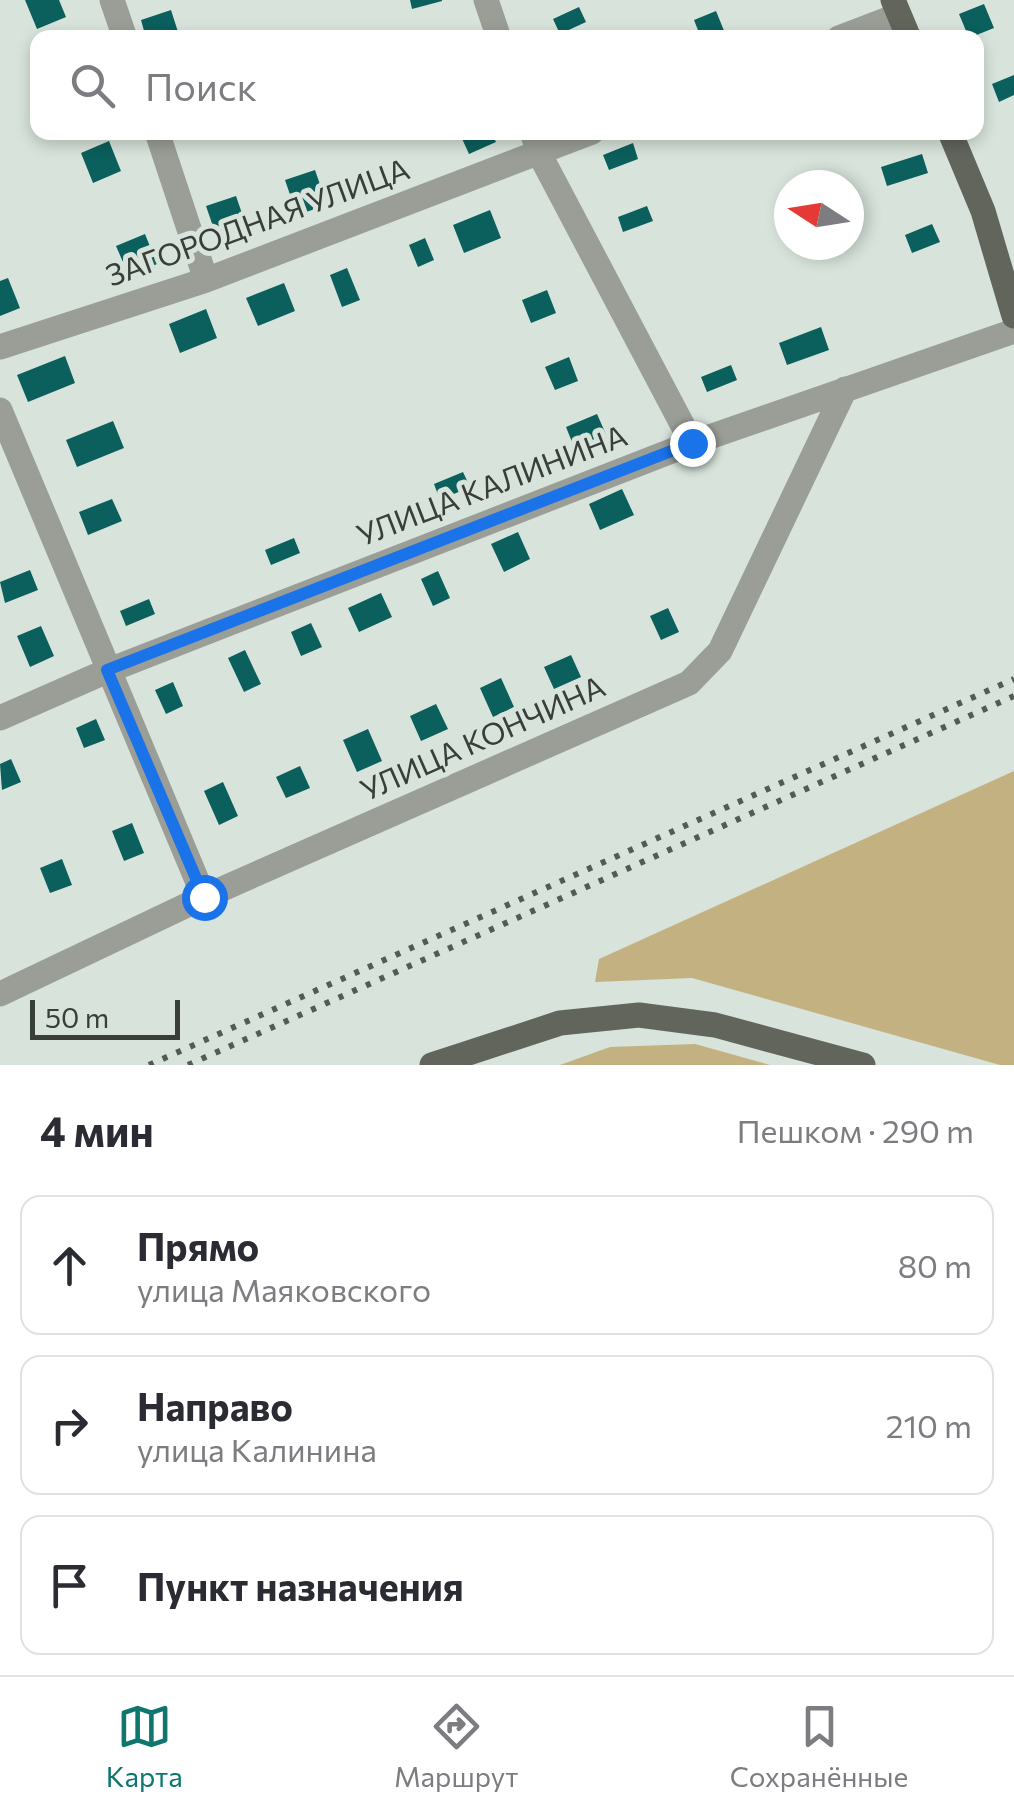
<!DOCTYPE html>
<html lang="ru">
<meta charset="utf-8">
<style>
body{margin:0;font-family:Commissioner,sans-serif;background:#f2f2f3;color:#2b2b33}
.compass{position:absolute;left:774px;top:170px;width:90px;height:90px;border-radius:50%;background:#fff;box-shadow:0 5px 15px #0003;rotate:282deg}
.scale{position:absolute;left:30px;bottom:25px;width:150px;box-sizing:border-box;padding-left:10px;border:5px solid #393e3b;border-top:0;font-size:28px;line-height:35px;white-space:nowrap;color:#393e3b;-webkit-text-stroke:8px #d7e3db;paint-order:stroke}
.stop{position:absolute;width:30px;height:30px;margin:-22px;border:8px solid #1a73e8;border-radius:50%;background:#fff}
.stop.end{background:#1a73e8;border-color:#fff;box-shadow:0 2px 10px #0008}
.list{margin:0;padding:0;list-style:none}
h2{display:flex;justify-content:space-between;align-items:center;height:130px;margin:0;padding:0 40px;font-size:42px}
h2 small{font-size:32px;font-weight:400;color:#7c7c81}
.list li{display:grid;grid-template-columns:65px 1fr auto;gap:30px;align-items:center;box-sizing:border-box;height:140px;margin:0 20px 20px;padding:0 20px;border:2px solid #e1e1e2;border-radius:20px}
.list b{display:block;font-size:38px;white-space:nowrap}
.list p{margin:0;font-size:32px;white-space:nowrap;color:#7c7c81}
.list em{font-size:32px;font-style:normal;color:#7c7c81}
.icon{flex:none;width:55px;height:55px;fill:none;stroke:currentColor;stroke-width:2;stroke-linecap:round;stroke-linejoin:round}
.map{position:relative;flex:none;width:1014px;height:1065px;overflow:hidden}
.search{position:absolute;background:#fff;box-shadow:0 5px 15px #0003;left:30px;right:30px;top:30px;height:110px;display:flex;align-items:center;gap:25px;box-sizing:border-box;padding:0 35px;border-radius:20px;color:#7c7c81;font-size:38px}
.sheet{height:610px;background:#fff}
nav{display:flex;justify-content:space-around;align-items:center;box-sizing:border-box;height:140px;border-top:2px solid #e1e1e2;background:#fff;font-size:28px;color:#7c7c81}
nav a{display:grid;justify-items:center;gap:5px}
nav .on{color:#0f766e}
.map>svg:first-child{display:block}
.green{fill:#c4b182}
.building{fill:#0b5f5c}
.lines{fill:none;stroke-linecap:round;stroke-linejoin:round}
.minor{stroke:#9b9d97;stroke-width:25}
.major{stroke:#62655c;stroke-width:25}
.rail{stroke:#545a56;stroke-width:6;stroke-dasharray:5 10;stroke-linecap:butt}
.route{stroke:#1a73e8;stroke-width:12}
.labels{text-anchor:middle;stroke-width:10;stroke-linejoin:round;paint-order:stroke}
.street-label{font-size:30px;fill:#393e3b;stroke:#d7e3db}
</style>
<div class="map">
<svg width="1014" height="1065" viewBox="0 0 1014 1065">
<rect width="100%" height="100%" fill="#d7e3db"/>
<path class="green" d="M1014,771V1065H1000L692,978L595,982L599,959Z
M695,1044L770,1065H560L610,1047Z"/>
<path class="building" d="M25,0H59L66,17L37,29Z
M410,0H442V1L412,9Z
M984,4L994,28L969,38L959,14Z
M579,7L586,22L560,34L553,19Z
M171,10L179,35L146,38L141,20Z
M716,11L727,38H701L694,20Z
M1014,75V95L999,102L992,84Z
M459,132H491L496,142L469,154Z
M109,141L121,171L93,183L81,153Z
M633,143L638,159L609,170L603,155Z
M922,154L928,173L887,186L881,167Z
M315,170L327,205L297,215L285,180Z
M236,196L248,231L218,241L206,206Z
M647,206L653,221L623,232L618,217Z
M490,210L501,238L464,253L453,225Z
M932,224L940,242L912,253L905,235Z
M145,234L157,264L129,276L116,246Z
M425,238L434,260L418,267L409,245Z
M347,268L360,300L342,307L330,275Z
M8,278L20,308L0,316V281Z
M284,283L295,311L258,326L246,298Z
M547,290L556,313L531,323L522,300Z
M206,309L217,338L180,353L169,324Z
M821,327L829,350L787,365L779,343Z
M65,356L75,383L28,402L17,375Z
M569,357L578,381L555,390L545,367Z
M731,365L737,380L707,392L701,377Z
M597,414L608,439L576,452L566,427Z
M113,421L124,448L77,467L66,440Z
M463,472L470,487L440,500L434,484Z
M622,489L634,515L600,530L589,504Z
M112,499L122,521L88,535L79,512Z
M518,532L530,559L504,572L491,544Z
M294,538L300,553L271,565L265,550Z
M30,570L38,590L5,603L0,582Z
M438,571L450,598L433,606L421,579Z
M381,593L392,617L359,632L348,608Z
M149,599L155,614L126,626L120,611Z
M668,608L679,632L661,640L650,616Z
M311,623L322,647L301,656L291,632Z
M41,626L54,656L30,667L17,636Z
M245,650L261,684L244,692L228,658Z
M571,655L581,677L554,689L544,667Z
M501,678L514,707L493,717L480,688Z
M173,682L183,706L166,714L155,690Z
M436,704L448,729L421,741L410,716Z
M96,719L105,740L84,748L76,728Z
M368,729L382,761L357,772L343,740Z
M11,759L21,782L2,790L0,764Z
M300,766L310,788L286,798L276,777Z
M223,782L238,816L219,825L204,791Z
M132,823L144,853L124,861L112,831Z
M62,859L72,885L50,893L40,868Z"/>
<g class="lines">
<path class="minor" d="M112,0L125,38
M486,0L499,38
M839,38L899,15
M157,132L206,280
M532,132L539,153L692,443
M0,347L206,280L592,132
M0,410L204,897
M0,718L107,671L692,443L1014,331
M0,994L204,897L689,683L720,651L845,389"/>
<path class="major" d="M893,0L909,38
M950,132L983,211L1014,316
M432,1065L560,1023L639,1015L715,1025L863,1065"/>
<path class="rail" d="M149,1065L1014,679
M188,1065L1014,696"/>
</g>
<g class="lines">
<path class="route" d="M204,897L107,670L692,443"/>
</g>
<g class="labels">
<g class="street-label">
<text transform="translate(258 223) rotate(-20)" y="10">ЗАГОРОДНАЯ УЛИЦА</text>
<text transform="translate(492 486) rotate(-21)" y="10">УЛИЦА КАЛИНИНА</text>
<text transform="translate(483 739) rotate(-24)" y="10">УЛИЦА КОНЧИНА</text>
</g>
</g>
</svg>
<svg class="compass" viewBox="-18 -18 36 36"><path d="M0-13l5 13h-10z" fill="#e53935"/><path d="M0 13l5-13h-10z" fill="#7c7c81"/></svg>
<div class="scale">50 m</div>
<div class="stop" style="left:204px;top:897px"></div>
<div class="stop end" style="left:692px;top:443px"></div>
<div class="search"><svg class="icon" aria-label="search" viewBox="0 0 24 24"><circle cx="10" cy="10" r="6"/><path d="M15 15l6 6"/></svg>Поиск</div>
</div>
<section class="sheet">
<h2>4 мин<small>Пешком · 290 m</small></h2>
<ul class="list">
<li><svg class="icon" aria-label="ahead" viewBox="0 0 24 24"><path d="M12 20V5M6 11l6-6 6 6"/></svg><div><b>Прямо</b><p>улица Маяковского</p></div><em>80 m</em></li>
<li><svg class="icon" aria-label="right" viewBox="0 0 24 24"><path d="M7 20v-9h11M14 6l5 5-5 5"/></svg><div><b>Направо</b><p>улица Калинина</p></div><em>210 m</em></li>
<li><svg class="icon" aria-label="arrive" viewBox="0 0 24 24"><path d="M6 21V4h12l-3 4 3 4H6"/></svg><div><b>Пункт назначения</b></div></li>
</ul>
</section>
<nav>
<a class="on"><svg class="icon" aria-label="map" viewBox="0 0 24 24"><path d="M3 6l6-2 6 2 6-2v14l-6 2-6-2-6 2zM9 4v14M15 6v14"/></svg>Карта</a>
<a><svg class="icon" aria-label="directions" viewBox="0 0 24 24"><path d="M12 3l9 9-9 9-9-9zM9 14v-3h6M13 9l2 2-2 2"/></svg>Маршрут</a>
<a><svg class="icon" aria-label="saved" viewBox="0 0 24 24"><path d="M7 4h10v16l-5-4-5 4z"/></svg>Сохранённые</a>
</nav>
